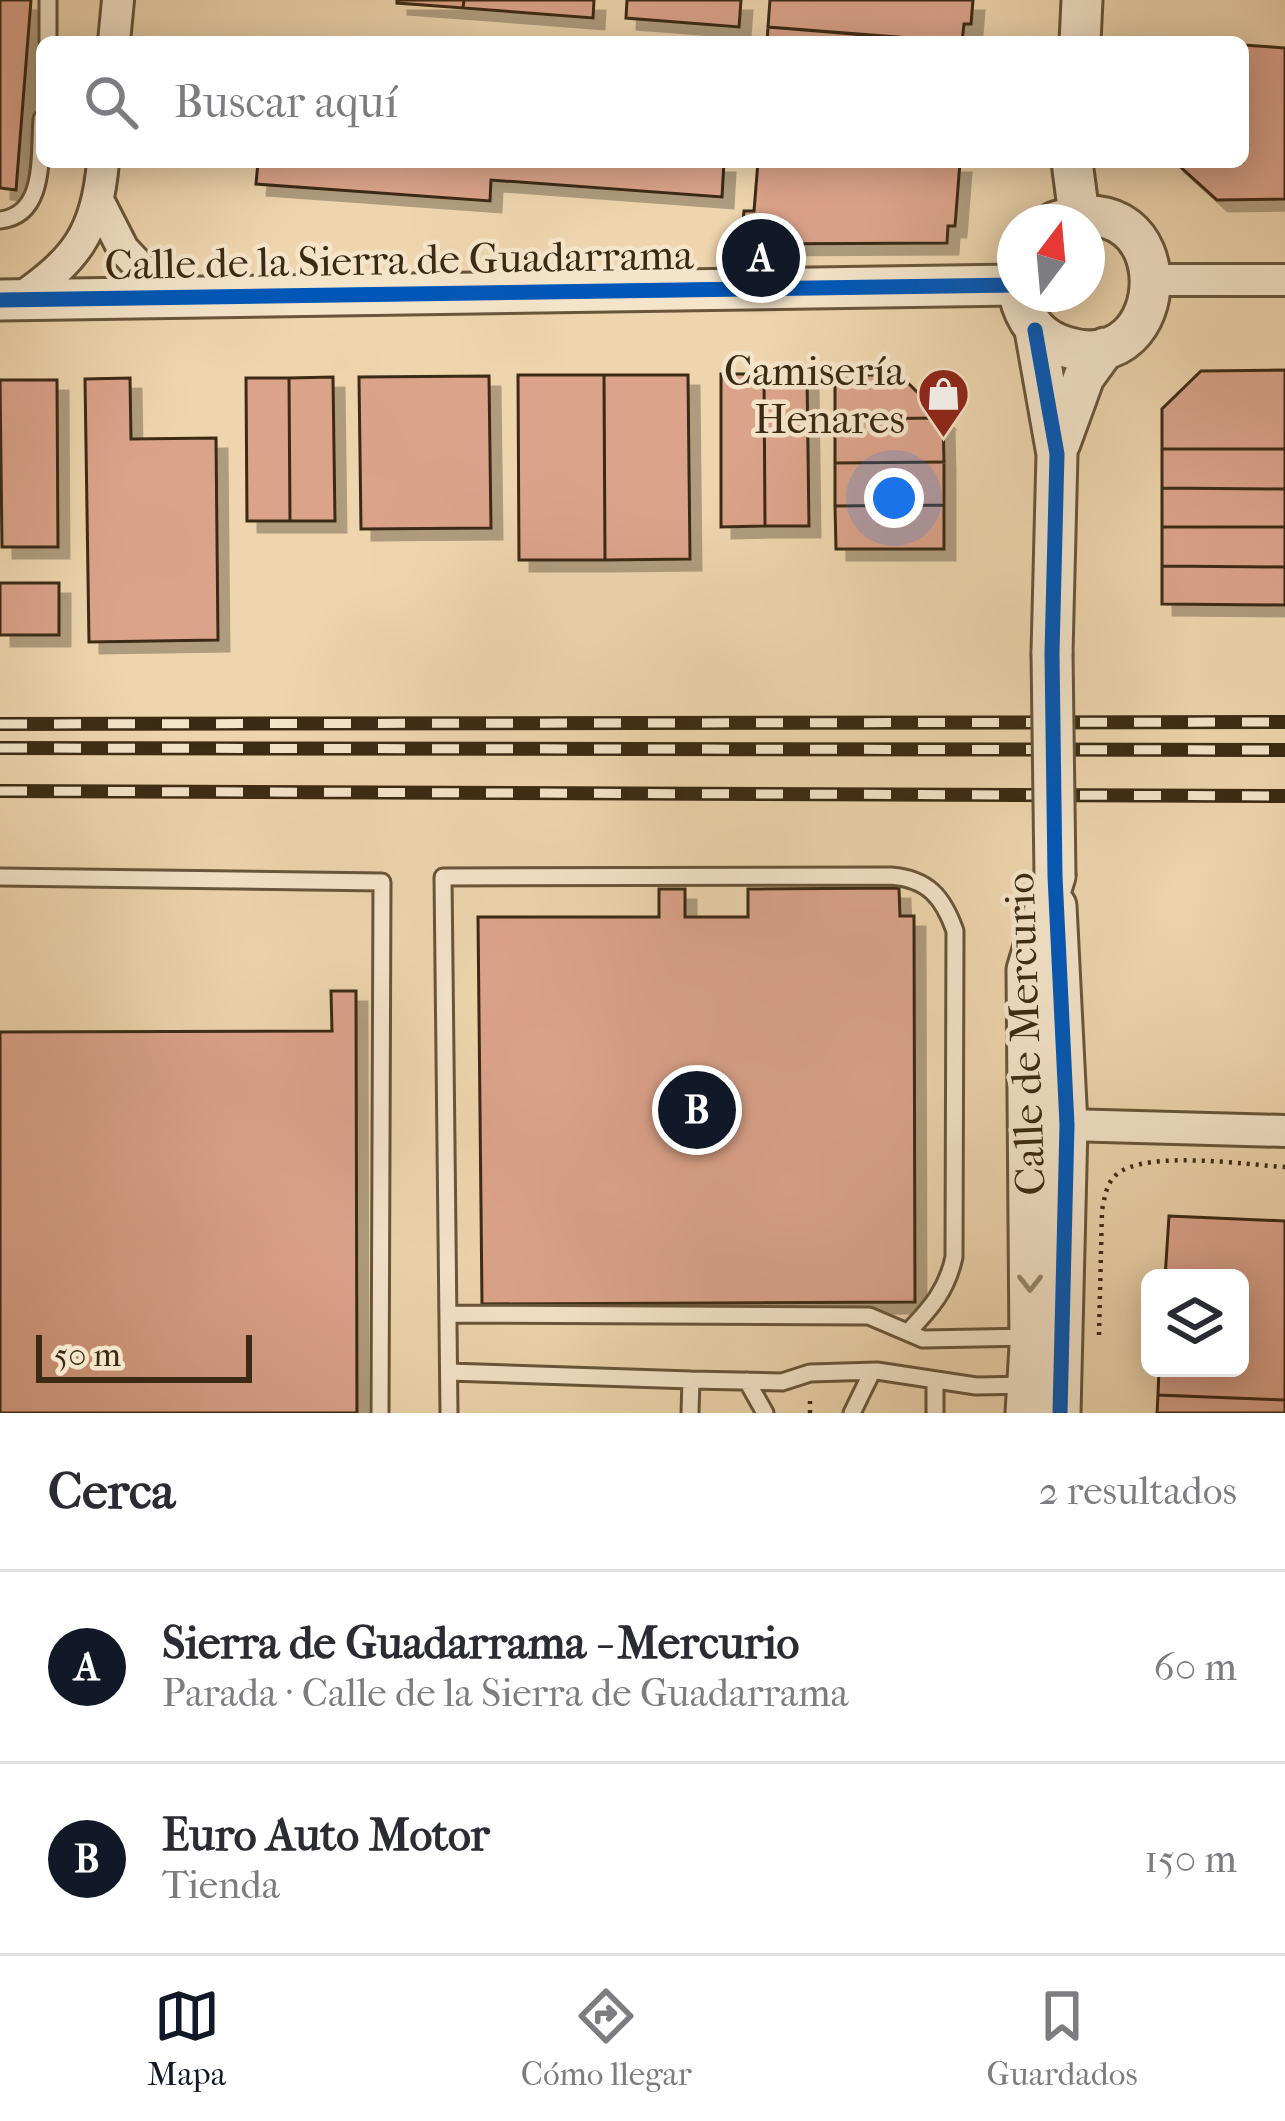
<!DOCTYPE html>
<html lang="es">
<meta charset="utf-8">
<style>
body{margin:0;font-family:"IM FELL French Canon",serif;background:#f7f7f7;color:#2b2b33}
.controls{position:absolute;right:36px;bottom:36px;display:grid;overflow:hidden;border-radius:18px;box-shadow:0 6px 30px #0003}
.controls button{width:108px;height:108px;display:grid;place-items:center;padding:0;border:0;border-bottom:3px solid #e1e1e2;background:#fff;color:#2b2b33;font:60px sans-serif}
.compass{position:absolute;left:997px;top:204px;width:108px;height:108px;border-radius:50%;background:#fff;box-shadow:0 6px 30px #0003;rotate:16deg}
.scale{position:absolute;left:36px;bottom:30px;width:216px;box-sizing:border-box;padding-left:12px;border:6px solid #3b2a13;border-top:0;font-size:33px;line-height:42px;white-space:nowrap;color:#3b2a13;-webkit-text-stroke:9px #f4e4ca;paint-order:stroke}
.you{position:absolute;left:894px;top:498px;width:42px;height:42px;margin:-30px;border:9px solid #fff;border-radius:50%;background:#1a73e8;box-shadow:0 0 0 18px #1a73e833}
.badge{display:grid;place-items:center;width:78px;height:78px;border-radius:50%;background:#111827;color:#fff;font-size:39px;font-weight:700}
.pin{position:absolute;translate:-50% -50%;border:6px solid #fff;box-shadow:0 3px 12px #0006}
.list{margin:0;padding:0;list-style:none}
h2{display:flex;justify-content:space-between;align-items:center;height:156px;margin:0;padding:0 48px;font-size:51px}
h2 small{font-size:39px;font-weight:400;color:#7c7c81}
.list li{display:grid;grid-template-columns:78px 1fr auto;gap:36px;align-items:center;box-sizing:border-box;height:192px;padding:0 48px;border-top:3px solid #e1e1e2}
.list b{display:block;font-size:45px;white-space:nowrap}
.list p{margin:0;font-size:39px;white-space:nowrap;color:#7c7c81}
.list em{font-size:39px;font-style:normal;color:#7c7c81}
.icon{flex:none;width:66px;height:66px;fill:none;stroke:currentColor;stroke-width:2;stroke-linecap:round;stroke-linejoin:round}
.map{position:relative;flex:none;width:1285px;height:1413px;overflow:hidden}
.search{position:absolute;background:#fff;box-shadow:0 6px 30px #0003;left:36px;right:36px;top:36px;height:132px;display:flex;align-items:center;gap:30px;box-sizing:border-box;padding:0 42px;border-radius:18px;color:#7c7c81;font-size:45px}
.sheet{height:540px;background:#fff}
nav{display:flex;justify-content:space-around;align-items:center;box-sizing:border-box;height:168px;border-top:3px solid #e1e1e2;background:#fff;font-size:33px;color:#7c7c81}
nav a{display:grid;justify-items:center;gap:6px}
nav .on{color:#111827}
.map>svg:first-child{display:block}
.building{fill:#dca38b;stroke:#3b2a13;stroke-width:3;filter:url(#shadow)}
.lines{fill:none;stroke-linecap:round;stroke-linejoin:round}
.service-casing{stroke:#68553a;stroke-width:21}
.minor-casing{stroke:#68553a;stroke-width:36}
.tertiary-casing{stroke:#68553a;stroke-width:45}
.path{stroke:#3b2a13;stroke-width:4.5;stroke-dasharray:3 6;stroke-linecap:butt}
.service{stroke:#f4e4ca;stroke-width:15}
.minor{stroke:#f4e4ca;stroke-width:30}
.tertiary{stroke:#f4e4ca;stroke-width:39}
.rail-casing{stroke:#3b2a13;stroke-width:14}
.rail{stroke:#f4e4ca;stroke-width:9;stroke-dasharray:27;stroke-linecap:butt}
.tertiary-bridge-casing{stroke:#68553a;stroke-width:45;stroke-linecap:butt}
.tertiary-bridge{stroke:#f4e4ca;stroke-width:39}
.cycleway-casing{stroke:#f4e4ca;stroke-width:22}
.cycleway{stroke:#0057b8;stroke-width:15}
.oneway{stroke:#98876e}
.labels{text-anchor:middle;stroke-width:9;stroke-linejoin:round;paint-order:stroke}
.street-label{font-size:42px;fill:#3b2a13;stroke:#f4e4ca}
.poi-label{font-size:42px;fill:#3b2a13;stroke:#f4e4ca;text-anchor:end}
</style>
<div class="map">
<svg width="1285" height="1413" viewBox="0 0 1285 1413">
<defs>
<filter id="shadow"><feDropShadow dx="11" dy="11" stdDeviation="0" flood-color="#0004"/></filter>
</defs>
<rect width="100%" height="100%" fill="#eed5ad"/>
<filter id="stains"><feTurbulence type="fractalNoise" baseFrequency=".00167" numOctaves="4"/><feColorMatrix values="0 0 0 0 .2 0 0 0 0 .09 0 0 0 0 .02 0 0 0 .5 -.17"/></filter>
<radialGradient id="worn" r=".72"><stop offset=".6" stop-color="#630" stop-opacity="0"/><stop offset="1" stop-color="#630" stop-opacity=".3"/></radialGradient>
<path class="building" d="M0,0H31L16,190L0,188Z
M397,0H464L463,8L397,3Z
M464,0H594L593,18L463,8Z
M627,0H741L739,27L626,18Z
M770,0H973L971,24H964L962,42L768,27Z
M768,27L950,42H767Z
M1243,45L1285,48V199L1217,200L1175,162H1243Z
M258,162H724L722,197L491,180L490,201L256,184Z
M758,162H960L955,226H948L947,243L741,244L744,211H754Z
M1285,370V449H1162V409L1201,371Z
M721,374H764L765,526L721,527Z
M764,374H807L809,526H765Z
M518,375H604L605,560H519Z
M604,375H688L690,559L605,560Z
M835,375H900L943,418L835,419Z
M489,376L491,528L361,529L359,377Z
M333,377L335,521H290L289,378Z
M130,378L131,439L216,438L218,640L89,642L85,379Z
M246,378H289L290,521H247Z
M0,380H57L58,547H2Z
M943,418L944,462L835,463V419Z
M1162,449H1285V489L1162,488Z
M944,462V505L835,506V463Z
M1162,488L1285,489V527H1162Z
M944,505V549H836L835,506Z
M1162,527H1285V567L1162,566Z
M1162,566L1285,567V605L1162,604Z
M0,583H59V635H0Z
M899,888L900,916H914L915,1302L482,1304L478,917H659V889H685V917H748V889Z
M331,991H356L357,1413H0V1032L332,1031Z
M1169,1216L1285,1221V1400L1158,1395L1159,1368H1240V1278H1165Z
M1158,1395L1285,1400V1413H1157Z"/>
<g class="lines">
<defs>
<path id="service" d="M48,0V42
M0,220C47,215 39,154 42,119
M0,877L382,882L380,1413
M448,1314L869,1316L923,1339L1027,1337
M449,1372L691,1380
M747,1381L765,1413
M449,1413L443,877L891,876C928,879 943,897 955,931L954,1257C947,1290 931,1308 909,1331
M690,1413L691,1380L782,1382L810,1373L877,1371L976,1386L1025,1385
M852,1413L872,1372
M935,1413V1381"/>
<path id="minor" d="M114,42L118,0
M100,204L123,249L170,299
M1153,280H1285
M18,300C76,260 97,233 103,162
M1052,1109L1067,1125L1285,1131"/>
<path id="tertiary" d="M1080,42L1082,0
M1072,162L1079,215
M1019,294C1025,321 1039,339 1066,347C1176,381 1184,179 1055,222
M0,300L1015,285
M1035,330L1057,454L1052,653
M1060,443L1084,377L1105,348
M1056,906L1067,1125L1060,1413
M1026,1413L1030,1346L1027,970L1055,876"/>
</defs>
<use href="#service" class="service-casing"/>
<use href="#minor" class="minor-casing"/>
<use href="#tertiary" class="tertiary-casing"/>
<path class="path" d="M1099,1335L1102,1210C1105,1197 1106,1184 1116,1175C1145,1149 1247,1165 1285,1167
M810,1413V1395"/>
<use href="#service" class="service"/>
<use href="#minor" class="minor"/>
<use href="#tertiary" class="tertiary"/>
<defs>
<path id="rail" d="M0,724L1285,722
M0,748L1285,750
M0,791L1285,796"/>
</defs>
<use href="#rail" class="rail-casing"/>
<use href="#rail" class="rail"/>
<defs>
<path id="tertiary-bridge" d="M1052,653L1055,876"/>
</defs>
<use href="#tertiary-bridge" class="tertiary-bridge-casing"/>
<use href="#tertiary-bridge" class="tertiary-bridge"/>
<defs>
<path id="cycleway" d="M0,300L1015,285
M1035,330L1057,454L1052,653L1055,876L1067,1125L1060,1413"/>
</defs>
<use href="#cycleway" class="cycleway-casing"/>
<use href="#cycleway" class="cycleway"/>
</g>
<defs><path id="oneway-chevron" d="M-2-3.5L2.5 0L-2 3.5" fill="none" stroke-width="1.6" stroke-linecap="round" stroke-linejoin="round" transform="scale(3)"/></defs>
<use class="oneway" href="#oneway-chevron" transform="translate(1030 1283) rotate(90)"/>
<defs>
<symbol id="shop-pin" viewBox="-11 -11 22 30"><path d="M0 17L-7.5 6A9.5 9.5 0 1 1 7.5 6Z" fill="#8f2418" stroke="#f4e4ca"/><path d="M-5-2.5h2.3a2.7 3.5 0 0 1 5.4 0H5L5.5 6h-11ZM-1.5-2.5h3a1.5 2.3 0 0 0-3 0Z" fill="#fff"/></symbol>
</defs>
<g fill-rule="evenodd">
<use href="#shop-pin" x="914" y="364" width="59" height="81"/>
</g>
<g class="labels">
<g class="street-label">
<text transform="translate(399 259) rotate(-1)" y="15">Calle de la Sierra de Guadarrama</text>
<text transform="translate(1024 1034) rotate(-92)" y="15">Calle de Mercurio</text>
</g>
<g class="poi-label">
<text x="905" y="385">Camisería<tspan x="905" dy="48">Henares</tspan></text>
</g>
</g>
<rect width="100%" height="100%" filter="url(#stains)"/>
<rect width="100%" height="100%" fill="url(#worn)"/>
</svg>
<div class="controls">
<button><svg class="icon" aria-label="layers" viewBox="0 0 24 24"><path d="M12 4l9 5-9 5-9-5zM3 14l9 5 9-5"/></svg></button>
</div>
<svg class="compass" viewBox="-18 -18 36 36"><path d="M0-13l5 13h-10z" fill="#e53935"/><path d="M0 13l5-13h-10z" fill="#7c7c81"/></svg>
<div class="scale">50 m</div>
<div class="you"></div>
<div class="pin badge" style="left:761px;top:258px">A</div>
<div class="pin badge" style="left:697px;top:1110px">B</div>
<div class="search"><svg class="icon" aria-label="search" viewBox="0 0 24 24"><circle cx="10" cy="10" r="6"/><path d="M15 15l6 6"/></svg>Buscar aquí</div>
</div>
<section class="sheet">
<h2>Cerca<small>2 resultados</small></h2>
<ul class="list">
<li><span class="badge">A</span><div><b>Sierra de Guadarrama - Mercurio</b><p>Parada · Calle de la Sierra de Guadarrama</p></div><em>60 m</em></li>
<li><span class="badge">B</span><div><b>Euro Auto Motor</b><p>Tienda</p></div><em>150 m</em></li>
</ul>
</section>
<nav>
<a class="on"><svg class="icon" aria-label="map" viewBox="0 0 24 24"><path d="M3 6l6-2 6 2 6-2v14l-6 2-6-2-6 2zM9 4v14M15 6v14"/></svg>Mapa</a>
<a><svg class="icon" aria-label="directions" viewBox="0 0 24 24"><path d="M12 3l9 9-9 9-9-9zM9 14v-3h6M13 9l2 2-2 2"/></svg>Cómo llegar</a>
<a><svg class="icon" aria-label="saved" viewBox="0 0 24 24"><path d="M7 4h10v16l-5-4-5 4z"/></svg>Guardados</a>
</nav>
